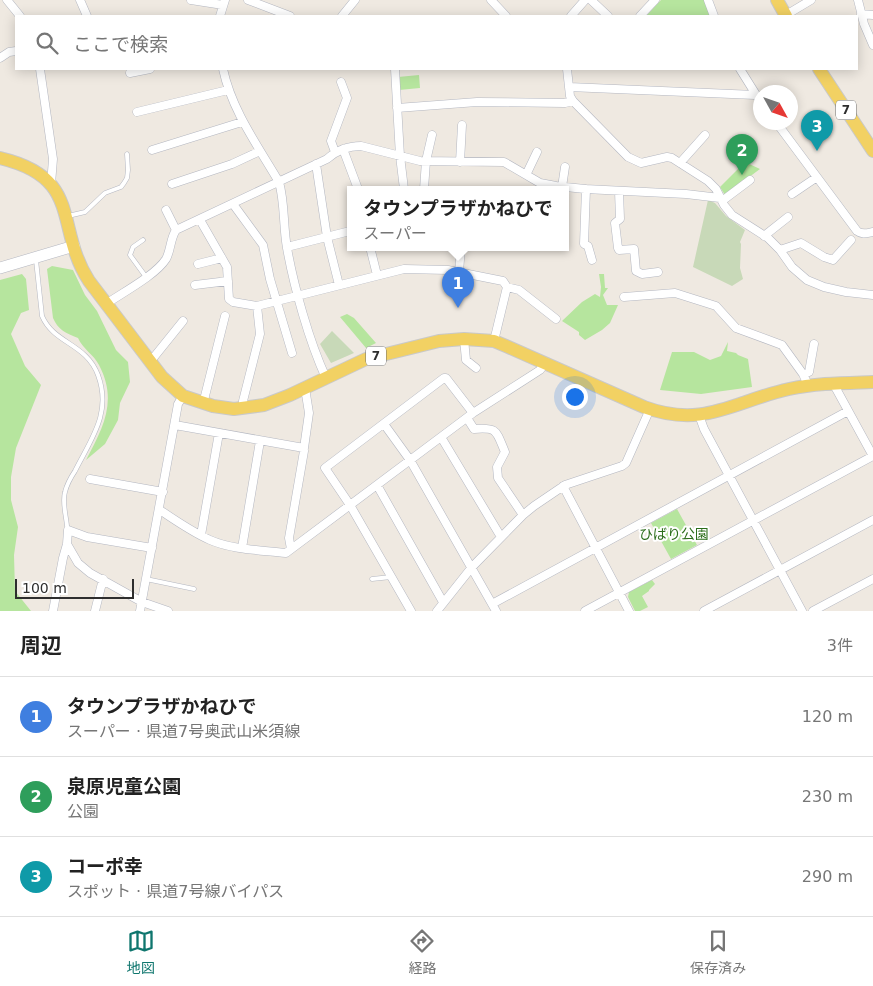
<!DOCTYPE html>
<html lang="ja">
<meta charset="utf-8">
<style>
body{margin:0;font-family:"DejaVu Sans","Noto Sans JP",sans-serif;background:#f6f6f6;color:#222}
.compass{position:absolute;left:753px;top:85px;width:45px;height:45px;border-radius:50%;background:#fff;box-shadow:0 2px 12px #0003;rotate:130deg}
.scale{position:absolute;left:15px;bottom:12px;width:119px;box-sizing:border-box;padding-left:5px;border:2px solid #2e2e2e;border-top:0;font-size:14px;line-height:18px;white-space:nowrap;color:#2e2e2e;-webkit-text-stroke:4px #fff;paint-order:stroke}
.you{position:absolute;left:574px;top:396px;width:18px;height:18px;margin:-12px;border:4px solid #fff;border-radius:50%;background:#1a73e8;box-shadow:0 0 0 8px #1a73e833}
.badge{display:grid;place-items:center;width:32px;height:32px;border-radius:50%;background:#0f766e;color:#fff;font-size:16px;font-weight:700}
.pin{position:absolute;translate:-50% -41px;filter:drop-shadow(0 1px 2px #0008)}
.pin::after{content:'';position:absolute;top:26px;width:18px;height:15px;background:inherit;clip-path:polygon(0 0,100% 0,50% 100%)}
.popup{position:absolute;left:347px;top:186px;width:222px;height:65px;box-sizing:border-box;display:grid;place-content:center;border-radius:0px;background:#fff;filter:drop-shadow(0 1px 4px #0005);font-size:16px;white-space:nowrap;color:#767676}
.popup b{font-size:19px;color:#222}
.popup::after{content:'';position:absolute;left:50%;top:100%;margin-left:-10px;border:10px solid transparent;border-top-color:#fff}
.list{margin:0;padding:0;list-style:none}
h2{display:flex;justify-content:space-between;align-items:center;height:65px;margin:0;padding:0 20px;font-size:21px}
h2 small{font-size:16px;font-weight:400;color:#767676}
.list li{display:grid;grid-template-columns:32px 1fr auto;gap:15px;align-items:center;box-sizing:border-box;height:80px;padding:0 20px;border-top:1px solid #e0e0e0}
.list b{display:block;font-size:19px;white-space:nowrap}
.list p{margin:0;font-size:16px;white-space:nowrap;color:#767676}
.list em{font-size:16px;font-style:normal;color:#767676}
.icon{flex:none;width:28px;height:28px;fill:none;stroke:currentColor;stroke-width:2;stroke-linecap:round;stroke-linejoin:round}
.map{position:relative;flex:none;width:873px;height:611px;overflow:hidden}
.search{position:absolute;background:#fff;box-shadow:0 2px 12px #0003;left:15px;right:15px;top:15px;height:55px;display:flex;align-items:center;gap:12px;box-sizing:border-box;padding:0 18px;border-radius:0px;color:#767676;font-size:19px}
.sheet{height:305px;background:#fff}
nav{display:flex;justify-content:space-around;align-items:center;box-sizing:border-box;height:70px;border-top:1px solid #e0e0e0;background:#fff;font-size:14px;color:#767676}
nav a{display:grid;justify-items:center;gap:2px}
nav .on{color:#0f766e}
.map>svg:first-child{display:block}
.green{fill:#b6e59e}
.cemetery{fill:#c8d9b8}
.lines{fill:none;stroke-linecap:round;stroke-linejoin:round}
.lane-casing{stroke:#b4b7c1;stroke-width:5}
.street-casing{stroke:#b4b7c1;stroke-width:9}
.secondary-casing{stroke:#b4b7c1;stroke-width:12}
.primary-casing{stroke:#c9c9c9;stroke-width:14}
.lane{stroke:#fff;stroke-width:4}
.street{stroke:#fff;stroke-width:8}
.secondary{stroke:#fff;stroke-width:11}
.primary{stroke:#f2d163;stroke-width:12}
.labels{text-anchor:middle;stroke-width:4;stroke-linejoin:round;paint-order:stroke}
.shield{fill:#fff;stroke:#6d6d6d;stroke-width:1}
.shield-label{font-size:12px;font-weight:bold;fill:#2e2e2e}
.park-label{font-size:14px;fill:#2c6e1b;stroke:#fff}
</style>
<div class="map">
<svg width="873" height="611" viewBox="0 0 873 611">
<rect width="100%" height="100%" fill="#efe9e1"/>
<path class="green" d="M661,0H704L710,16H646Z
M419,75L420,88L399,90L398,77Z
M745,162L760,169L725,195L720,187Z
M52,266L73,270L85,295L97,311L116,350L128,362L130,382L120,403L118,420L105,444L86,460C103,428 118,401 99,365C94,355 83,349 78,338C66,333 58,330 53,318L47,269Z
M22,274L26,279L29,310L21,313L11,334L25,366L41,385L16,448L11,477V500L18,527L14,555L15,591L31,611H0V280Z
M599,274H604L605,288H608L603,295L607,305H618L610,323L602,330L585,340L579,335V332L562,321L582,302L595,294L600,297L601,287Z
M347,314L354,318L376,343L366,348L340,317Z
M728,342L727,351L736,353L738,355L748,359L752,387L701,394L660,390L672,352H694L710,360L721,356Z
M677,509L697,545L671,559L651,523Z
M652,580L655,584L649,590V591L642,596L648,607L640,611H635L628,597L629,592Z"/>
<path class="cemetery" d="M708,200L715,203L726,216L745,230L740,242L741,244L740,268L743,279L732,286L693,267Z
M332,331L354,353L331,363L320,344Z"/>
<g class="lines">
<defs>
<path id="lane" d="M68,216L85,212L105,193L121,187L124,183L127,178L128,170L127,154
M143,240L133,247L130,255L146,277
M36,260L42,316C54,344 86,343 98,375C112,413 91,439 75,471C71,477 67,484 65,492C62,502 66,515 67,526
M146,579L194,589
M372,579L391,577"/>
<path id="street" d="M7,0L20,16
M80,0L87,16
M191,0L223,5
M248,0L290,16
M491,0L506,16
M591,0L608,16
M708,0L714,16
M858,0L864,24L873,45
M861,14L873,15
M786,15L811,0
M220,16L225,0
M342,16L355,0
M571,16L585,0
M640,16L655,0
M0,58L9,52L16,51
M40,69L53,159L51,184
M223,69C232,111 258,146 279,182C285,203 283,226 287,248C294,287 309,341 326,378
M395,69L400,156L404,189
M567,69L570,96L573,101L628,157L641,163L667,157L672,158L708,181L716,189L724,205L732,215L768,238L780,250L792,267L807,280L824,287L846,292L873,295
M740,69L760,101
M130,73L150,69
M569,87L755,95
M397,108L477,102L565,103L573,101
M137,112L228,90
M776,122L857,231C862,235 867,233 873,232
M343,149L358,189
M152,150L242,122
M335,152L331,141L347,98L341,82
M460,162L462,125
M680,163L705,135
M316,164L327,237L339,285
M526,175L537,152
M172,184L232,164L260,151
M562,187L565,167
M424,189L426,161L432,135
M586,189L584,244L588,246L592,260
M619,191L620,219L615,223L618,248L619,250L634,249L636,271L642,274L658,272
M792,194L817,177
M722,201L750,180
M233,204L263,245L270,279L292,353
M166,210L176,230
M200,220L227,267L229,299L233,302L257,306
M764,236L788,217
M287,247L350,231
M370,247L377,275
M780,250L801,243L824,257L833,260L851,240
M198,264L222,258
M459,272L461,247
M195,285L228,281
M507,287L519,290L556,319
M624,297L675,293L716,306L736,328L782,345L803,374L808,385
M106,304C122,293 156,275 166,259C171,250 170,239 176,230L327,159C337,150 347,146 361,146L420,161L504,162L540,183L556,186L585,189L686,194L720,198
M464,339L466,360L476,368
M150,362L183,321
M803,374L809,372L814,344
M833,383L873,456
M203,404L225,316
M243,409V401L260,334L257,306L404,269L448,270L503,281L507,287L494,341
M699,415L704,429L802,611
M467,418L474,429C498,427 496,431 505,452L497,467L498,478L523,515
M384,424L410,460L496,611
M175,425L304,448L309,413L305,388
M441,437L501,537
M90,479L163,492
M377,485L443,602
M563,486L629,611
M160,510C176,521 192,532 210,540C233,550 261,550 286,553L473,413L540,370L546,362
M201,535L219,433
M67,544L78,563L90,573L142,602L168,611
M242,548L260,441
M291,549L289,538L304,451
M492,604L848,411
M53,611L63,558L67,544L68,530L87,537L152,548
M95,611L103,579
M140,611L178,404L183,396
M411,611L350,505L325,468L444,378H446L473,413
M437,611L472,567L523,515L534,506L565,485L622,466L626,463L650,409
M585,611L873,456
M704,611L873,520
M813,611L873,579"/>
<path id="secondary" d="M0,268L74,246"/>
<path id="primary" d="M777,0L786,16
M819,69L873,151
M0,158C84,178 54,227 89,281L162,377L183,396L213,406L234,409L264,405L290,395L366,359L439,341L464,339L494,341L506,346L644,407C704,429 734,401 789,389C817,383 845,383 873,382"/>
</defs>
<use href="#lane" class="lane-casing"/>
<use href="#street" class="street-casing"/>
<use href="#secondary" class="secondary-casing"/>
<use href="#primary" class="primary-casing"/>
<use href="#lane" class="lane"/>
<use href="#street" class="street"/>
<use href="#secondary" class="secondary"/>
<use href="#primary" class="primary"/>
</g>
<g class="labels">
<g class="shield">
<rect x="836" y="100.5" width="20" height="19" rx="4"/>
<rect x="366" y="346.5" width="20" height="19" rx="4"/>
</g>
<g class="shield-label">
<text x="846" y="114">7</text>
<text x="376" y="360">7</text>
</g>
<g class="park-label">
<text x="674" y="539">ひばり公園</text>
</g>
</g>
</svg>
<svg class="compass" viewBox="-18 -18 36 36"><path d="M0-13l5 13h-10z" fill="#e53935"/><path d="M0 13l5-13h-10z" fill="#767676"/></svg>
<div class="scale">100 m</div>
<div class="you"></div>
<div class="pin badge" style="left:458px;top:308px;background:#3f7fe0">1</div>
<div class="popup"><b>タウンプラザかねひで</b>スーパー</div>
<div class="pin badge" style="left:742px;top:175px;background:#2e9e5b">2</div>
<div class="pin badge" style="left:817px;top:151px;background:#0f9aa8">3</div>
<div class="search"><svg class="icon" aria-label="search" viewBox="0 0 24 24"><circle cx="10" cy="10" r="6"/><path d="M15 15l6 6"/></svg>ここで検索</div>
</div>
<section class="sheet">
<h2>周辺<small>3件</small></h2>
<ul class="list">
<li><span class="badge" style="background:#3f7fe0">1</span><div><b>タウンプラザかねひで</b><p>スーパー · 県道7号奥武山米須線</p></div><em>120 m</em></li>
<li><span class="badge" style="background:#2e9e5b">2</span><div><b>泉原児童公園</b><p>公園</p></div><em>230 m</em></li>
<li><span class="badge" style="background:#0f9aa8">3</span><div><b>コーポ幸</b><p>スポット · 県道7号線バイパス</p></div><em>290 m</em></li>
</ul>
</section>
<nav>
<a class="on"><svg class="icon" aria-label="map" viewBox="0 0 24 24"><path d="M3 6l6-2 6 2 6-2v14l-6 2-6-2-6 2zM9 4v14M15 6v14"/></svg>地図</a>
<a><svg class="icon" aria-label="directions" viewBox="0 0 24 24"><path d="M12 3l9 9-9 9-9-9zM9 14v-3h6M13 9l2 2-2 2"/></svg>経路</a>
<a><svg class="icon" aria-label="saved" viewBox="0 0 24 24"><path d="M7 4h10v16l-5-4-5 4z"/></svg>保存済み</a>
</nav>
